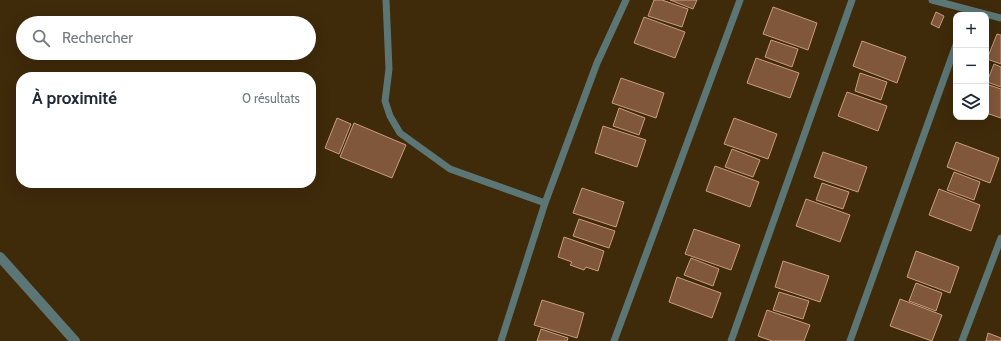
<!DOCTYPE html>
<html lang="fr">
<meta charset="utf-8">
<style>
body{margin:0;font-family:Cabin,sans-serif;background:#f6f6f7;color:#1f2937}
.controls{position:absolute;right:12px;top:12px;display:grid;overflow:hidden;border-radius:8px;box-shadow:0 4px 16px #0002}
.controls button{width:36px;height:36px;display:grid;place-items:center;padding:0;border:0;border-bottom:1px solid #e0e1e3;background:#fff;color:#1f2937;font:20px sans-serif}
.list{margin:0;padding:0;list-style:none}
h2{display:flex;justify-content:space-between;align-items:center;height:52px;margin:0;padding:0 16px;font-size:17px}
h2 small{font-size:13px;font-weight:400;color:#747a83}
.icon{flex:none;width:22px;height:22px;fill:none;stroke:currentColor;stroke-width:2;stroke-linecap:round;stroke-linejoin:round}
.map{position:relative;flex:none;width:1001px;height:341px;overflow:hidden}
.search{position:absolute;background:#fff;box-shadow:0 4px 16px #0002;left:16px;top:16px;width:300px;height:44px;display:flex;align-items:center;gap:10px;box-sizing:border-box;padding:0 14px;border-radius:22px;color:#747a83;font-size:15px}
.panel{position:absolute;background:#fff;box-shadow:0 4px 16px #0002;left:16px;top:72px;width:300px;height:116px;border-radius:16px}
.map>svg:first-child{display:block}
.building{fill:#81573c;stroke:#ca9c7e}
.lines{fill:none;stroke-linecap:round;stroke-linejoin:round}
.lane{stroke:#5b7675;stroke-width:7}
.street{stroke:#5b7675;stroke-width:10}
</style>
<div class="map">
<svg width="1001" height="341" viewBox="0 0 1001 341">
<rect width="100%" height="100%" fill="#3f2a0a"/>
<path class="building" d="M654,0H662L688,9L682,27L648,16Z
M670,0H697L693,9Z
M773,7L817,23L808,50L763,34Z
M936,12L944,16L939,28L931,24Z
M644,17L685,32L675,58L634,43Z
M997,34L1001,35V64L987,59Z
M771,40L798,49L792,67L765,57Z
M862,41L906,57L897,83L853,66Z
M756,58L799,73L790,98L747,83Z
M994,64L1001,67V87L987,82Z
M860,73L887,82L881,100L855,91Z
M621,78L664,93L656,118L612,103Z
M986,84L1001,89V118L986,113Z
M847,92L887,106L878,131L838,116Z
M619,108L645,118L639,135L613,126Z
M337,118L351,124L339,154L325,148Z
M734,118L777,134L768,159L724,144Z
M354,123L406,145L392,178L340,157Z
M603,126L646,140L637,167L595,153Z
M956,142L999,158L990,183L947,167Z
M732,149L760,160L753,177L725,167Z
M823,152L867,167L858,192L814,177Z
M715,166L759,182L750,207L706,191Z
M954,172L980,182L974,200L947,190Z
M822,183L849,192L843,209L816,200Z
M582,188L624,202L616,227L573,213Z
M939,189L980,205L971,231L929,215Z
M806,199L850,215L840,242L796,226Z
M579,219L615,231L609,248L573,236Z
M694,229L740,245L731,270L685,254Z
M564,237L604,251L598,271L586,267L584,270L570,265L572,262L558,257Z
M916,251L959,267L950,293L907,277Z
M691,258L719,269L713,286L684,275Z
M783,261L829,276L820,302L775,287Z
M677,277L721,293L712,318L669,302Z
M916,283L942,293L936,311L909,301Z
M779,292L809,301L803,319L773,310Z
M900,299L942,315L932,341L890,326Z
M542,300L584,313L577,338L534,325Z
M767,310L810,325L804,341H772L758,336Z
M541,329L568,338L567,341H537Z
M988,333L1001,338V341H986Z"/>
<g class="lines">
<path class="lane" d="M386,0L389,69L385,101L390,116L400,133L450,169L545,203
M932,0L1001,18
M501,341L545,203L597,63L626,0
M614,341L740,0
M731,341L852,0
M850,341L956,45
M962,341L1001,238"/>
<path class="street" d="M0,257L75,341"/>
</g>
</svg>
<div class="controls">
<button>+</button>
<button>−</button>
<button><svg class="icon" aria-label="layers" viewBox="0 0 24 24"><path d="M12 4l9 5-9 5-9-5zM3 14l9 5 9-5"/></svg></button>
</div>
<div class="search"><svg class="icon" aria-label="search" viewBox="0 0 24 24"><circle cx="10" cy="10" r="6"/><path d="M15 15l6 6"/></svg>Rechercher</div>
<section class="panel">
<h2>À proximité<small>0 résultats</small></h2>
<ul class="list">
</ul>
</section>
</div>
